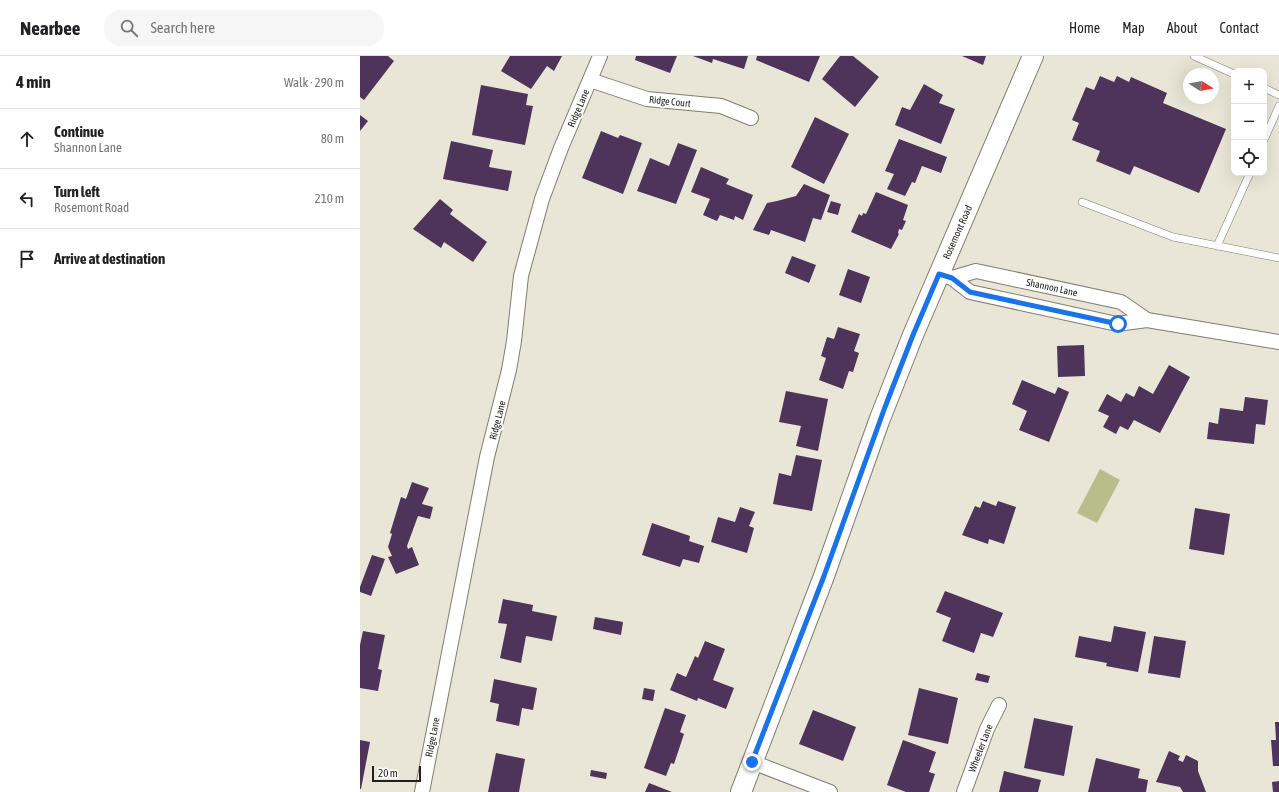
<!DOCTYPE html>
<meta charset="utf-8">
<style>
body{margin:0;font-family:"Asap Condensed",sans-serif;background:#f6f6f6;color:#202124}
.controls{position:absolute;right:12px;top:12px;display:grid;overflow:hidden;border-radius:8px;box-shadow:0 4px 16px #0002}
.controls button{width:36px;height:36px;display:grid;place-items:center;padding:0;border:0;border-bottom:1px solid #e0e0e0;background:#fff;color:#202124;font:20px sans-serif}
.compass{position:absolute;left:823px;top:12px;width:36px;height:36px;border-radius:50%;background:#fff;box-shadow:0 4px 16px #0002;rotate:101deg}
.scale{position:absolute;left:12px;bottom:10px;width:49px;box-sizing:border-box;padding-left:4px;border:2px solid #22201b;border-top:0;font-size:11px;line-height:14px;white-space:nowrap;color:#22201b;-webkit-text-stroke:3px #fff;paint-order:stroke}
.stop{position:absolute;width:12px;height:12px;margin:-9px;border:3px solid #1a73e8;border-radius:50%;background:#fff}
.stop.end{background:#1a73e8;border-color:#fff;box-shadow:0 1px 4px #0008}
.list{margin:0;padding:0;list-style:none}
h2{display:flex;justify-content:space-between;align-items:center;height:52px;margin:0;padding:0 16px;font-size:17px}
h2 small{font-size:13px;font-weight:400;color:#757577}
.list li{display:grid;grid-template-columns:26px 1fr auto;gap:12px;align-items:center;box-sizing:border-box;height:60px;padding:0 16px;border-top:1px solid #e0e0e0}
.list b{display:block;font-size:15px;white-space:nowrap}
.list p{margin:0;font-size:13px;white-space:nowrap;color:#757577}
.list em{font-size:13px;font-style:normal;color:#757577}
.icon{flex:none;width:22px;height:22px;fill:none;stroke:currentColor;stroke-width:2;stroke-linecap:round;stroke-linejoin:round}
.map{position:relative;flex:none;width:919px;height:736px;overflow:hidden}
header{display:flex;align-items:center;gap:24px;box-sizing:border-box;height:56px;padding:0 20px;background:#fff;border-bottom:1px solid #e0e0e0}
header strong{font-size:19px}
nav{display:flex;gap:22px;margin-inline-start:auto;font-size:14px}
.search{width:280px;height:36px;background:#f6f6f6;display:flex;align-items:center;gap:10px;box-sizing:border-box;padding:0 14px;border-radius:16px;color:#757577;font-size:15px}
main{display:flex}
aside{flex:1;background:#fff}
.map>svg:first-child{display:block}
.green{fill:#b8bd89}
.building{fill:#4e335b}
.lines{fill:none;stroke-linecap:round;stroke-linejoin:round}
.lane-casing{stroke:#807c6e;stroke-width:8}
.street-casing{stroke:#807c6e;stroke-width:16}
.secondary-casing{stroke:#807c6e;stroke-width:22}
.lane{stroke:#fff;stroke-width:7}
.street{stroke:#fff;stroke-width:14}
.secondary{stroke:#fff;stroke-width:20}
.route{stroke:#1a73e8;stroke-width:5}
.labels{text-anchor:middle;stroke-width:4;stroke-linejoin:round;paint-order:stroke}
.street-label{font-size:10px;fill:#22201b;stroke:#fff}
</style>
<header>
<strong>Nearbee</strong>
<div class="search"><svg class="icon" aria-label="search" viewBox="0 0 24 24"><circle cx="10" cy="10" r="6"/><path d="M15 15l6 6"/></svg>Search here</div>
<nav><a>Home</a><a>Map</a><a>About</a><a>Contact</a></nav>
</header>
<main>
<aside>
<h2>4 min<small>Walk · 290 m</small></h2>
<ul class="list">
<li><svg class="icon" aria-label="ahead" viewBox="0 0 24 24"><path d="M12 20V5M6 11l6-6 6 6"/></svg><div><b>Continue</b><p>Shannon Lane</p></div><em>80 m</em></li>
<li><svg class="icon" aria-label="left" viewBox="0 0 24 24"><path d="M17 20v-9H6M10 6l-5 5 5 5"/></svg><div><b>Turn left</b><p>Rosemont Road</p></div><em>210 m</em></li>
<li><svg class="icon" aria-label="arrive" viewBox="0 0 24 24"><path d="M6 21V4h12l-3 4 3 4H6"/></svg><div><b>Arrive at destination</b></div></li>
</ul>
</aside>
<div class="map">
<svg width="919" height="736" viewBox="0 0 919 736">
<rect width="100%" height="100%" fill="#eae6d7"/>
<path class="green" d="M740,413L760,424L737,467L717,457Z"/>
<path class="building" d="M0,0H28L34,5L4,44L0,41Z
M150,0H202L194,15L187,10L171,33L141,15Z
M276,0H317L310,17L275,4Z
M333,0H388L384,13L353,3L352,7Z
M397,0H460L449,26L396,4Z
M480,0H493L519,21L495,51L462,23Z
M602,0H626L623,9Z
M740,20L754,26L757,20L769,26L771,21L807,37L803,47L866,73L839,137L774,110L770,119L736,105L740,95L712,84L719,67L712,64L726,31L734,34Z
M564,28L583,39L579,47L595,53L581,88L535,69L542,51L550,54Z
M121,29L168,38L166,49L173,50L165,89L112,79Z
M0,59L8,65L0,75Z
M455,61L489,78L464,128L431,111Z
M241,75L258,82L260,79L282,87L263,138L222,122Z
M539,83L587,101L581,117L562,110L555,127L552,126L545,140L527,133L534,118L525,115Z
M91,85L133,94L129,111L152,115L148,135L83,123Z
M318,87L337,94L316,148L277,135L290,102L309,110Z
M341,111L369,123L366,128L393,139L383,164L375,160L374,164L360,159L357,165L343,159L350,143L331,136Z
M444,128L470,139L461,164L453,162L445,186L411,174L409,179L393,174L407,147L417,145L436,140Z
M516,136L548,149L543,164L546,165L542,174L539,173L538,177L539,178L531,193L491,176L499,158L502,160L503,157L506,158Z
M80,143L93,154L90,158L127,186L113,206L84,186L81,192L53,173Z
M471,145L481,148L478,159L467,156Z
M432,200L456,209L449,227L425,217Z
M488,213L510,221L501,247L479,239Z
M478,271L500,278L494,295L499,297L493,316L489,315L483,333L459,324L466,302L461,300L467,281L474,283Z
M724,289L725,320L698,321L697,290Z
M809,309L830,321L800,377L774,364L768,374L760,370L756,378L743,371L749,360L738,355L747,338L761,346L766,337L774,341L779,330L793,338Z
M662,324L695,338L698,331L709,336L689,386L659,374L667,355L652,348Z
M426,335L468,343L458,395L436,390L441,370L419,366Z
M885,341L908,344L905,369L896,368L894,388L847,383L849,366L858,368L860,352L883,355Z
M436,399L462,404L452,455L413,448L419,417L431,420Z
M52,426L69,432L62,448L73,451L70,463L58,460L47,490L48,493L52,491L59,509L36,518L28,501L32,500L28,491L32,478L30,477L41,441L46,443Z
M623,445L636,450L638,445L656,451L644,488L629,483L628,488L602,479L615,450L620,452Z
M380,451L395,456L389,470L394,472L387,497L351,486L358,461L375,466Z
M835,452L870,458L864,499L829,493Z
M292,467L330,480L329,485L344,490L339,507L323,503L320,511L282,499Z
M12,499L25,503L11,540L0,536V531Z
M585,535L643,557L633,581L621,577L614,597L582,585L591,562L576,556Z
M143,543L173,549L172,555L197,560L192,585L166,580L161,607L140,602L147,568L138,567Z
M235,561L263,566L261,579L233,573Z
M754,570L786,576L778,616L746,610L747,607L715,601L719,580L751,586Z
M3,575L25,579L18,613L22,614L18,635L0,632V589Z
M794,580L826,585L820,622L788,617Z
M345,585L365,593L353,624L374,632L366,653L338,642L337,645L310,634L317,617L326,621L335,600L338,602Z
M617,617L630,620L628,627L615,624Z
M134,623L177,632L173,654L162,652L159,670L136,665L139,648L130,646Z
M284,632L295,634L293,645L282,643Z
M559,632L598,642L588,688L548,679Z
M305,652L326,659L320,676L324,678L314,708L311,707L306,720L284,712Z
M453,654L496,671L483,705L439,688Z
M674,662L713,670L704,720L664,712Z
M915,666H919V710H913L911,684H916Z
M0,684L10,686L1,733H0Z
M543,684L576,696L569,716L575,718L569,736H546L527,729Z
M809,695L820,700L818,704L823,706L826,699L838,705V715L846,736H823L820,731L796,726Z
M136,697L165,703L159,736H128Z
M736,702L780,713L778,722L788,724L786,736H728Z
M231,714L247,717L246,723L230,720Z
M644,715L681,724L678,736H639Z
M919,725V736H913L912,726Z
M289,727L312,736H285Z"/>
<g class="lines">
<defs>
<path id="lane" d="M834,0L874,18
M904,32L919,39
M904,84L919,50
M722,146L813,181L919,202
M857,190L890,117"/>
<path id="street" d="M230,24L287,43L361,50L391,62
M579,218L592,222L610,236L757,268L787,264L919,286
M592,222L616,215L761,246L787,264
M392,706L470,736
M62,736L127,401L149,314L154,285L161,220L182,143L201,92L240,0
M604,736L627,673L639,649"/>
<path id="secondary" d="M381,736L464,520L519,365L553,279L673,0"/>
</defs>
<use href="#lane" class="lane-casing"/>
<use href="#street" class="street-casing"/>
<use href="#secondary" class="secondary-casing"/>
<use href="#lane" class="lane"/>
<use href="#street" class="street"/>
<use href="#secondary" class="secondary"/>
</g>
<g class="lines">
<path class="route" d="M392,706L464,520L525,351L553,279L579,218L592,222L610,236L758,268"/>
</g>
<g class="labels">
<g class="street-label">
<text transform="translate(310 45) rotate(6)" y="4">Ridge Court</text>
<text transform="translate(218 52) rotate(-67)" y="4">Ridge Lane</text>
<text transform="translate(597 176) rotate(-66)" y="4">Rosemont Road</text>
<text transform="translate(692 231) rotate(12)" y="4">Shannon Lane</text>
<text transform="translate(137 364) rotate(-76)" y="4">Ridge Lane</text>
<text transform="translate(72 681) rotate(-79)" y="4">Ridge Lane</text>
<text transform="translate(620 692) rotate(-69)" y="4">Wheeler Lane</text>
</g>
</g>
</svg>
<div class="controls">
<button>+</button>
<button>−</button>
<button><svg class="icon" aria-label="locate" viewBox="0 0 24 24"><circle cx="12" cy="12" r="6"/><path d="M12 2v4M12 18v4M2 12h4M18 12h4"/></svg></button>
</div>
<svg class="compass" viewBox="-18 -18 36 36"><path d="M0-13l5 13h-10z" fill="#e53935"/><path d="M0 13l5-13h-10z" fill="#757577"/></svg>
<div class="scale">20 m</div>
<div class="stop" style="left:758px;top:268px"></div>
<div class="stop end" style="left:392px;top:706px"></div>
</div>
</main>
